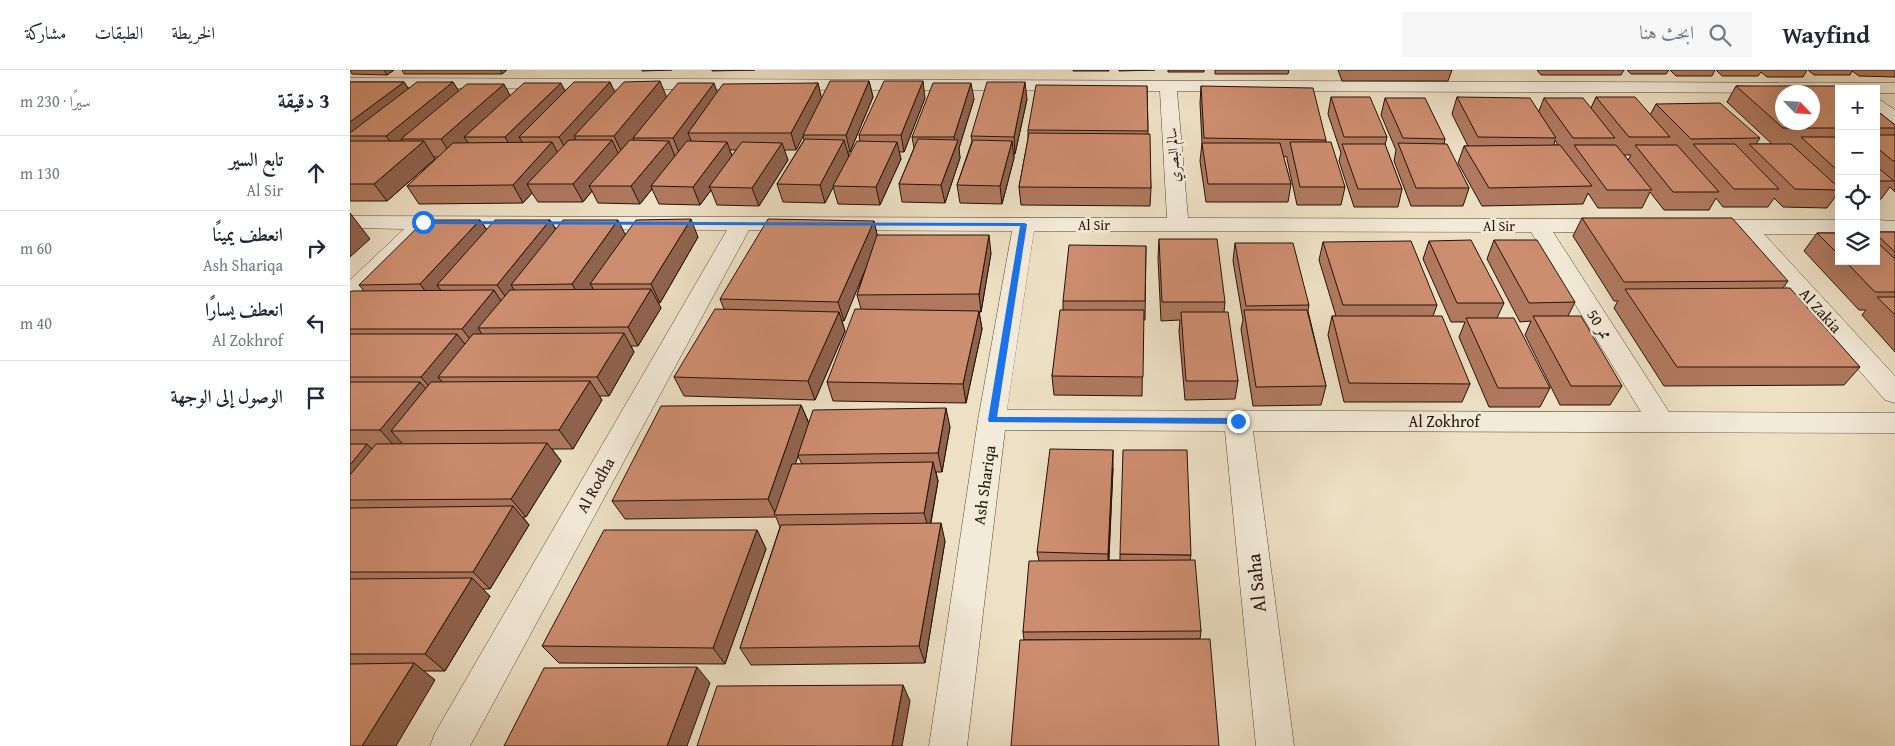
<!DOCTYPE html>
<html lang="ar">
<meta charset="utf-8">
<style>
body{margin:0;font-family:"Gentium Book Plus",Amiri,serif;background:#f6f6f7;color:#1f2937;direction:rtl}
.controls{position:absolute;right:15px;top:15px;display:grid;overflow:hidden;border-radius:0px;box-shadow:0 5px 20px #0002}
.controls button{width:45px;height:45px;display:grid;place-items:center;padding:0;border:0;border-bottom:1px solid #e0e1e3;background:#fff;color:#1f2937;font:25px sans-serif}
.compass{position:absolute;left:1425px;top:15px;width:45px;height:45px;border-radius:50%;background:#fff;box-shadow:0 5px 20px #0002;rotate:115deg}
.stop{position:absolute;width:15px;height:15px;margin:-11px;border:4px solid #1a73e8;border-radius:50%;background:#fff}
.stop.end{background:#1a73e8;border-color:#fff;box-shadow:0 1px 5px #0008}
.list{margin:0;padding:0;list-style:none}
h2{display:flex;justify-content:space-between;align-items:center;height:65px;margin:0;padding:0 20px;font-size:21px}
h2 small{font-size:16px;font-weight:400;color:#747a83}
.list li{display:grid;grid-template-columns:32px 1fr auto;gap:15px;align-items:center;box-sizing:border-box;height:75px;padding:0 20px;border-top:1px solid #e0e1e3}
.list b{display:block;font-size:19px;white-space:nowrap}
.list p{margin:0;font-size:16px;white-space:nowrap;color:#747a83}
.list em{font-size:16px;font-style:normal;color:#747a83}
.icon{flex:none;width:28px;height:28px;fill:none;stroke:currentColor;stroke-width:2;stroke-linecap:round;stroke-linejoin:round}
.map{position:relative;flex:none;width:1545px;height:676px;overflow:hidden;direction:ltr}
header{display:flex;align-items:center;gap:30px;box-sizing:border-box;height:70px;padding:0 25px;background:#fff;border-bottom:1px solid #e0e1e3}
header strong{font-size:24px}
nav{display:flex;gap:28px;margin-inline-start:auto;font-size:18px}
.search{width:350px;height:45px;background:#f6f6f7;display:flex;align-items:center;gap:12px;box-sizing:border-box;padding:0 18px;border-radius:0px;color:#747a83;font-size:19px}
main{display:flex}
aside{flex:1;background:#fff}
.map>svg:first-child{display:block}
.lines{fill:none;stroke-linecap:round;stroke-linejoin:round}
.minor-casing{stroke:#564638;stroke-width:1}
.minor{fill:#f3ebd9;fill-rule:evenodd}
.wall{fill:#b0795f;stroke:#23120a;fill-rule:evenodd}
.shaded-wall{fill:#90634e;stroke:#23120a}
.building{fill:#cd8d6f;stroke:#23120a;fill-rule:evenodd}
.route{fill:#1a73e8}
.labels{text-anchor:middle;stroke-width:5;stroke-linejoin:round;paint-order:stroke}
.far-street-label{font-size:14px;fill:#23120a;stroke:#f3ebd9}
.street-label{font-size:16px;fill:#23120a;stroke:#f3ebd9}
.near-street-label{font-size:19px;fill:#23120a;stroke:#f3ebd9}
</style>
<header>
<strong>Wayfind</strong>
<div class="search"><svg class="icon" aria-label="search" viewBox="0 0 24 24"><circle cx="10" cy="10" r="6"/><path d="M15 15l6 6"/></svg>ابحث هنا</div>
<nav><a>الخريطة</a><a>الطبقات</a><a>مشاركة</a></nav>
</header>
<main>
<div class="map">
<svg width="1545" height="676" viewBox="0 0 1545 676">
<rect width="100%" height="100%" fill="#ede0c4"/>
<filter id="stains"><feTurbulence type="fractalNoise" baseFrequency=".004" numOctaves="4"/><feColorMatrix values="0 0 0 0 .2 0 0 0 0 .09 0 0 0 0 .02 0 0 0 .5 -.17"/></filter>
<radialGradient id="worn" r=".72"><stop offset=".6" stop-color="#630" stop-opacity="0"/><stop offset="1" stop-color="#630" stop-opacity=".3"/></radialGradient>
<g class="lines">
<defs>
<path id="minor" d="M0,8L1545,13V23H1526V19H1489V23L827,21L838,148L1266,149L1274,151L1277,156L1274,161L1266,163L1203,162L1319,342L1545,343V363L903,361L944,676H906L875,361L655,360L617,676H579L628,350L662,161L399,160L120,676H80L85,663L377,160L78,159L8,228L0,230V210L54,159L0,158V146L817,148L810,21L0,18ZM684,161L1181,162L1291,342L657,340Z
M1526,30L1532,31L1545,40V55L1539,53L1526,44Z
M1351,150H1489V164H1414L1545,306V333L1535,330L1390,164H1351L1343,162L1340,157L1343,152Z
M1526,150L1545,151V165L1526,164Z"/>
</defs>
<use href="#minor" class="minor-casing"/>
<use href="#minor" class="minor"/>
</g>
<path class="wall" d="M0,0H44L37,5L2,4Z
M52,0H157L152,4H54Z
M292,0H322L292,1Z
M362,0H405L362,1Z
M723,0H759V1H723Z
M769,0H805L769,1Z
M818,0H854V2H818Z
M865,0H939L938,4H865Z
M988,0H1102L1098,11H992Z
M1187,0H1274L1271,5H1191Z
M1277,0H1319L1316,4H1281Z
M1320,0H1365L1362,6H1326Z
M1366,0H1457L1453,7H1417L1411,2L1408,6H1372Z
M1458,0H1545V7L1509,6L1502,1L1500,5H1464Z
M519,11L523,27L500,82H498L499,87L510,71L509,65L575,28L554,82H549L551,89L530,135L488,134L483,117L475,133L433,132L427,114L454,70L453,66L446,80H434L438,90L409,136L367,135L361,120L350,135L309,134L302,119L290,134L248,133L242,121L233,132H188L182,123L173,133L69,134L57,116L89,87H84L85,89L37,131H0V12H54L58,18L103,12L109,22L160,26L215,21L260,12L264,22L316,27L468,13L471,28ZM380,80H386L382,86Z
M797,16L798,64L801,118L800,136L671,135L669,117L678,69V60Z
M851,16L976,70V72L995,117L991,135H947L937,89V87L933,86L941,114L938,132H856L850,91L852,73L850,33Z
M1386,16L1489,19V129H1486L1485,127L1477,138L1433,137L1424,128L1418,137H1373L1366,128L1359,140H1314L1300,122L1292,138H1248L1238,123L1233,134L1132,136L1108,93L1114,76H1118L1102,44L1107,27L1189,41L1194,28L1241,38L1246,27L1300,45L1306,34L1410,68L1406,74H1422L1377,32ZM1205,70L1208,75H1204ZM1274,85H1281L1278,90Z
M981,27L1037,67L1035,75L1052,119L1048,137H1004L989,91L991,83L978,44Z
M1035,28L1095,69L1094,74L1119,118L1113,136H1061L1044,91L1046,80L1031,45Z
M624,29L609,78L610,88L595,133L552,132L549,114L564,78L562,67Z
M677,29L665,84H664V88L652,134L610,133L607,115L622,71L621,66Z
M1526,40L1545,55V122L1540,117L1531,129H1526Z
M1232,148L1438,211L1433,218L1510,297L1494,315L1314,316L1264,238L1268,231H1264L1223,166Z
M130,150L137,160L200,150L206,159L275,164L348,167L310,233H308L311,238L288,276H281L284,282L259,326H249L252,330L223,379H202L211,391L176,447H173L179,455L140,519H133L140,526L95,601H73L85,610L0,676V222L14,221L9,215Z
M524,151L527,165L641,183L631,242H629L632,259L616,333L483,331L477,312L511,239L507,225L514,201L494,251H492L495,261L465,330L334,326L324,307L374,239L370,229Z
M1526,162H1545V282L1512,245L1516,240H1509L1454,181L1467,163H1489V191H1526Z
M809,169L875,232L874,242L888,311L885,329L835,330L829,261L830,250L811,251L808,188Z
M1144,170L1225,232L1218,246L1272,316L1260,335H1210L1175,265L1181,251L1170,252L1137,189Z
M1079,171L1154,233L1147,248L1200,318L1190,337H1139L1109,267L1115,252H1101L1073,189Z
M973,172L1087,235L1083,246L1120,314L1112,332H994L978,265L982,246H986L969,190Z
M885,173L959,235L958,241L976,316L971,335L903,336L891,259L893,250L883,191Z
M796,176L795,250H793L792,326L704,325L702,306L713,240V231Z
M451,335L459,353L600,357L592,402H586L588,411L581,453L595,471L575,593L401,595L390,578L430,457L426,447L275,449L262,431ZM448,386L452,394H445Z
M763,398L759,490H770V484L841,485L840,490L851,561L850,569L674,570L673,562L689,491L687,482Z
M407,460L416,479L375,594L209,593L192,576Z"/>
<path class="shaded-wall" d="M34,0H44L37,5Z
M150,0H157L152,4Z
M310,11L317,28L283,68L284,69L272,83L264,66Z
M519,11L523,27L500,82L496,65Z
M573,11L575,28L554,82L551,65Z
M54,12L65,29L0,66V52Z
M103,12L113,28L51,69L56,77L48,83L36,66Z
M260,12L268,29L224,66L228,73L218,84L209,67Z
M675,12L677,29L665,84L664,67Z
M211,13L219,29L169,67L174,75L165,84L155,67Z
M364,13L370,30L338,63L341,70L330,85L323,68Z
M468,13L472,30L446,80L441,63Z
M621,13L624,29L609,78L610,88L595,133L591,115L606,76L604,67Z
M154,14L163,31L114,67L118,72L102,87L91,69Z
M262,70L270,87L239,116L242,121L233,132L223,114Z
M494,70L499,87L475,133L470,115Z
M74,71L85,89L37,131L24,114Z
M319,71L326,89L301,116L302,119L290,134L281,116Z
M662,71L664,88L652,134L650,116Z
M202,72L211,89L177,114L182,123L173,133L163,115Z
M377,72L383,89L359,117L361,120L350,135L343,117Z
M547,72L551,89L530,135L526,117Z
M432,73L438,90L409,136L402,118Z
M0,143L20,169L0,187Z
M341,149L348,167L310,233L301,214Z
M130,150L142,168L87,215L93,223L84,233L70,214Z
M200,150L211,168L161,215L167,224L160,233L147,215Z
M268,150L277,168L240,214L243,218L233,233L222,214Z
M524,151L528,169L494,251L488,232Z
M639,165L641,183L631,242L629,224Z
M301,219L311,238L288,276L278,257Z
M144,220L156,239L128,258L134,267L126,277L112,259Z
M629,241L632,259L616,333L613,314Z
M489,242L495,261L465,330L458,311Z
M274,263L284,282L259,326L247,307Z
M107,264L121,282L88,307L95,315L87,326L71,307Z
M240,311L252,330L223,379L209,360Z
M70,312L86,330L41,361L52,373L47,379L30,360Z
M451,335L459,354L428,445H426L418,429Z
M596,338L600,357L592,402L588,383Z
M197,373L211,391L176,447L161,429Z
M17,374L36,393L0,430V395Z
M763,380V398L758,502V484Z
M583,392L588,411L579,461L574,443Z
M163,436L179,455L140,519L123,502Z
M591,453L595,471L575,593L569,576Z
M407,460L416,479L375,594L363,578Z
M122,508L140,526L95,601L75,584Z
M64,593L85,610L46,676H12Z
M347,597L360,613L337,676H317Z
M553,615L560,631L552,676H542Z"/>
<path class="building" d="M310,11L264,66H224L274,12Z
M480,11H519L496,65H453Z
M534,11H573L551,65H509Z
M0,12H54L0,52Z
M67,12H103L36,66H0V63Z
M224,12H260L209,67H169Z
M637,12H675L664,67L621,66Z
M174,13H211L155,67H114Z
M328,13H364L323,68H283Z
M468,13L441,63H338L373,14Z
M583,13H621L604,67H562Z
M117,14H154L91,69H51Z
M686,15L797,16L798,61L678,60Z
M851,16L963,18L976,70L854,68Z
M1386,16H1495L1498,19H1489V58H1433ZM1432,22H1462V52H1432Z
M981,27H1020L1037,67H994Z
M1107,27L1180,28L1206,68L1128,67Z
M1246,27H1285L1320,67H1279Z
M1035,28H1075L1095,69L1053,68Z
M1194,28H1233L1265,68H1223Z
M1370,33L1410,68L1341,69L1306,34Z
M1526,40L1545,55V58H1526Z
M679,63L800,64L801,118L669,117Z
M1526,65H1545V91H1543L1526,77Z
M1451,67H1489V102Z
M455,69L494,70L470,115L427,114Z
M568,69L608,70L591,115L549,114Z
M219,70H262L223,114H177Z
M280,70L319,71L281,116H239Z
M623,70L662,71L650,116L607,115Z
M0,71H74L24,114H0Z
M337,71L377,72L343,117L301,116Z
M507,71L547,72L526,117L483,116Z
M202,72L163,115L57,116L103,73Z
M392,72L432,73L402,118L359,117Z
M940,72H981L995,117H950Z
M852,73H930L941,114H858Z
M1048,73L1097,74L1119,118H1066Z
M992,74H1035L1052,119H1008Z
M1343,74H1385L1429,119H1384Z
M1399,74H1441L1489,118V120L1445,119Z
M1210,75L1242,116L1139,118L1114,76Z
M1224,75H1266L1302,120H1257Z
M1285,75H1327L1369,122H1323Z
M1526,96L1544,111H1526Z
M1232,148H1382L1438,211L1274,212Z
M341,149L301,214H240L286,150Z
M418,149L524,151L488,232L370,229Z
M75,150H130L70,214L9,215Z
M145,150H200L147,215H87Z
M213,150H268L222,214L161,215Z
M1526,162H1545V182L1526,164Z
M1467,163H1489V185Z
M527,165H639L629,224L507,225Z
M809,169H867L875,232H812Z
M1121,170L1154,233H1107L1079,171Z
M1144,170H1187L1225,232L1179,233Z
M1061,171L1087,235H993L973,172Z
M1526,171L1545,189V222H1525L1495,191H1526Z
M885,173H943L959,235L896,236Z
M719,175L796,176L795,231H713Z
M1440,218L1510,297H1327L1275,219Z
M301,219L278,257L128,258L160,220Z
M144,220L112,259H0V222L2,221Z
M1527,227H1545V245Z
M365,239L489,242L458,311L324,307Z
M505,239L629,241L613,314L477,312Z
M710,240H794L793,307L702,306Z
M894,240H957L976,316L906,317Z
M831,242H878L888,311H836Z
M982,246H1092L1120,314L999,313Z
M1183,246H1231L1272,316H1221Z
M1116,248H1164L1200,318H1148Z
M274,263L247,307H88L123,264Z
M0,264H107L71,307H0Z
M240,311L209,360L41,361L81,312Z
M0,312H70L30,360H0Z
M451,335L418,429L262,431L311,336Z
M596,338L588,383L448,385L463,340Z
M197,373L161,429L0,430V405L26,374Z
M0,374H17L0,395Z
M700,379L763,380L758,484L687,482Z
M773,380H837L841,485L770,484Z
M583,392L574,443L424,445L442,394Z
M163,436L123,502H0V438Z
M591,453L569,576L390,578L431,455Z
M254,460H407L363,578L192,576Z
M845,490L851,561L673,562L679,491Z
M122,508L75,584H0V509Z
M860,569L869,676H661L670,570Z
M64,593L12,676H0V594Z
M347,597L317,676H154L194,598Z
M553,615L542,676H347L367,616Z"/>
<path class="route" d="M71,151L674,153L677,154L647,347L888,348L892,351L888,354L639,352L638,350L670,156L73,154H71Z"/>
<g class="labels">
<g class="far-street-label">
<text transform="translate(823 85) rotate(-94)" y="5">سالم البصري</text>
<text x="744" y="160">Al Sir</text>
<text x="1149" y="161">Al Sir</text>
</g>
<g class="street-label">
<text transform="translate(1471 240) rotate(48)" y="6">Al Zakia</text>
<text transform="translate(1250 254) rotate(58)" y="6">ممر 50</text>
<text x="1094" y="357">Al Zokhrof</text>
<text transform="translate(245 415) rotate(-61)" y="6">Al Rodha</text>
<text transform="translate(634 415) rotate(-82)" y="6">Ash Shariqa</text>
</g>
<g class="near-street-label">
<text transform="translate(906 513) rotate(-96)" y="7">Al Saha</text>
</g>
</g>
<rect width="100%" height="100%" filter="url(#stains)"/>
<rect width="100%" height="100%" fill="url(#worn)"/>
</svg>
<div class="controls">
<button>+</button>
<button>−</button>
<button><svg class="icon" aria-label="locate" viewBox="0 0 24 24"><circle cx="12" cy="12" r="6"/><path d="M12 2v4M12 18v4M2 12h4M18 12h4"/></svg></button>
<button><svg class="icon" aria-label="layers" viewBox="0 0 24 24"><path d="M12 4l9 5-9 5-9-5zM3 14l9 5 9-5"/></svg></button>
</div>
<svg class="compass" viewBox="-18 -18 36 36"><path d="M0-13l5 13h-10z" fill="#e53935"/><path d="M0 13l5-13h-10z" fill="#747a83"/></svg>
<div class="stop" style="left:73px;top:152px"></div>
<div class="stop end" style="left:888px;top:351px"></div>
</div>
<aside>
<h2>3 دقيقة<small>سيرًا · 230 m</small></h2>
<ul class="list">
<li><svg class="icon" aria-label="ahead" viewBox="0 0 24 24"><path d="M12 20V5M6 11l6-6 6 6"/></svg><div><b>تابع السير</b><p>Al Sir</p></div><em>130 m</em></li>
<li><svg class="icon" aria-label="right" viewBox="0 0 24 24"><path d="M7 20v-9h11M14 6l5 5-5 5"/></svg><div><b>انعطف يمينًا</b><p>Ash Shariqa</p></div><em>60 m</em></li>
<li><svg class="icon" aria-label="left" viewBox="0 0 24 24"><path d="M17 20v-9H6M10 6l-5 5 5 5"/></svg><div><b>انعطف يسارًا</b><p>Al Zokhrof</p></div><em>40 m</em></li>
<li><svg class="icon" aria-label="arrive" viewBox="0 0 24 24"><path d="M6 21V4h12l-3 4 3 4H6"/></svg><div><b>الوصول إلى الوجهة</b></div></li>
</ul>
</aside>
</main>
